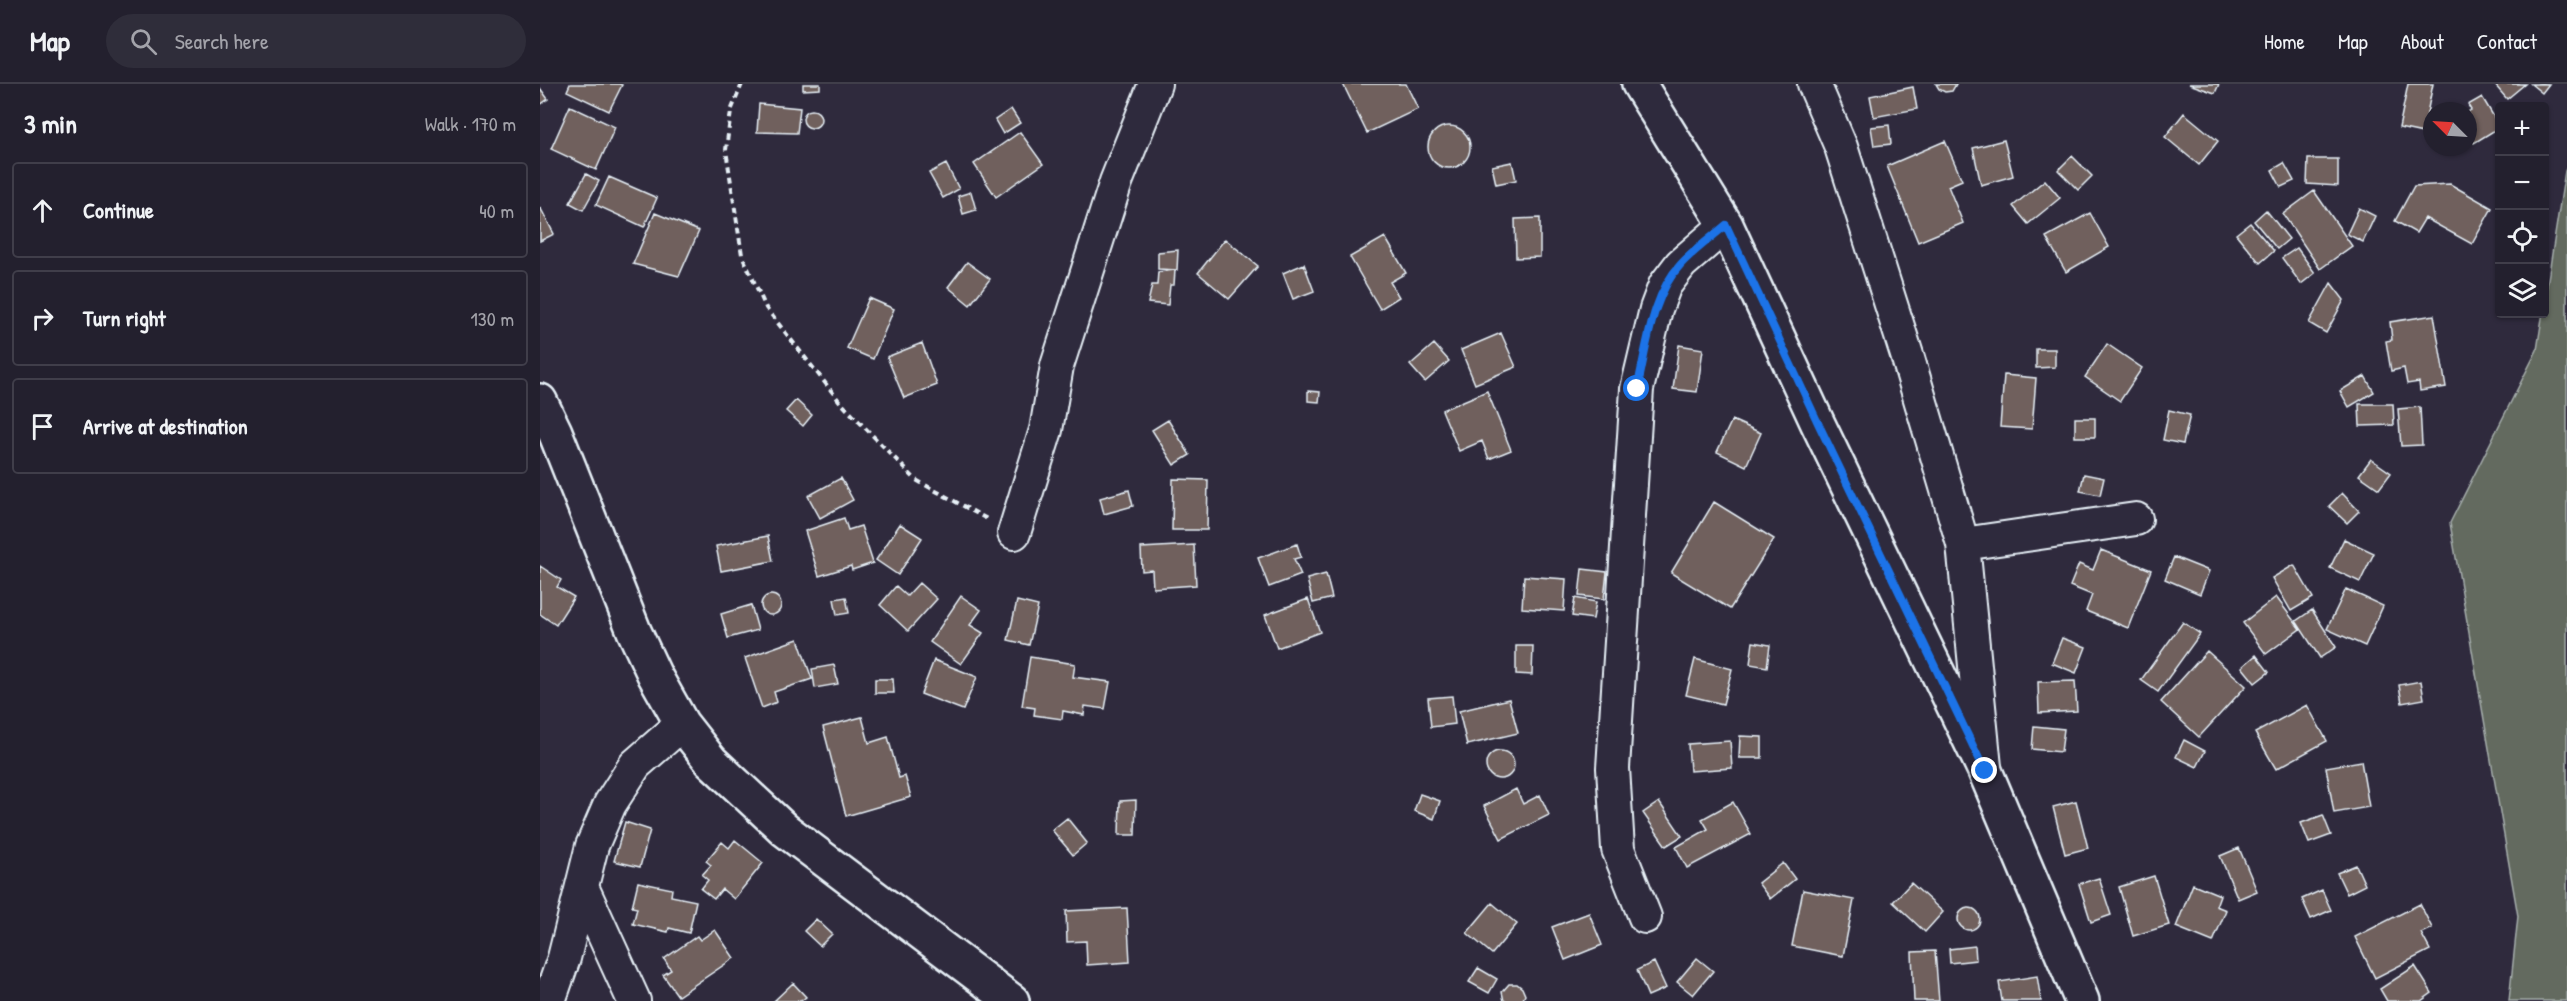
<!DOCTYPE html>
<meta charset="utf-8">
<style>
body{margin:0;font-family:"Patrick Hand",sans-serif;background:#2f2d3a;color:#f1f3f6}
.controls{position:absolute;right:18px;top:18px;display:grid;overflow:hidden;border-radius:6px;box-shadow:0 2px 4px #0004}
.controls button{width:54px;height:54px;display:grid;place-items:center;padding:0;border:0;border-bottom:2px solid #403e4a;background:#23202e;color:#f1f3f6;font:30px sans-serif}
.compass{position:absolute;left:1883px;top:18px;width:54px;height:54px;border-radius:50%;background:#23202e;box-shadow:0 2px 4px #0004;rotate:294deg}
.stop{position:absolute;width:18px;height:18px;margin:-14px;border:4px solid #1a73e8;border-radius:50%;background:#fff}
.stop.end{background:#1a73e8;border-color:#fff;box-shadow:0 2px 6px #0008}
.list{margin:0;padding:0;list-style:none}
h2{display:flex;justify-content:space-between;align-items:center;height:78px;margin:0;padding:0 24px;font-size:26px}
h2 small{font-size:20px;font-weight:400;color:#a3a3aa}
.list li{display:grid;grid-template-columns:39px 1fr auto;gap:18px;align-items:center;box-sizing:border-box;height:96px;margin:0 12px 12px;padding:0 12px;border:2px solid #403e4a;border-radius:6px}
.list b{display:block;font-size:22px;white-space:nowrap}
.list em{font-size:20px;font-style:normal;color:#a3a3aa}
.icon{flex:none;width:33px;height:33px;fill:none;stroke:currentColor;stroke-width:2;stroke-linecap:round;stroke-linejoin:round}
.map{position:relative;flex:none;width:2027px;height:917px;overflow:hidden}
header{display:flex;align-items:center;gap:36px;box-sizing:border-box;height:84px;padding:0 30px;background:#23202e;border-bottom:2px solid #403e4a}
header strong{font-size:28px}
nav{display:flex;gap:33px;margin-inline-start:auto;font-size:21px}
.search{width:420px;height:54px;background:#2f2d3a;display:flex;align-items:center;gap:15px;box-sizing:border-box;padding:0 21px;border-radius:33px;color:#a3a3aa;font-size:22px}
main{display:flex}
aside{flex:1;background:#23202e}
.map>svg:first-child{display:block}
.green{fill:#636b5f;stroke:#a6aeac;stroke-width:1.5}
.building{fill:#6f605d;stroke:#e8f1f8;stroke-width:1.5}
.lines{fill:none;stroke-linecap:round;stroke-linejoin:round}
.minor-casing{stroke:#e8f1f8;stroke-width:36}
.tertiary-casing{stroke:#e8f1f8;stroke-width:38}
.path{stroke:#e8f1f8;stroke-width:4;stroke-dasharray:6 4.5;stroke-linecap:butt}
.minor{stroke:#2f2a3d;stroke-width:32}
.tertiary{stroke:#2f2a3d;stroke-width:33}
.route{stroke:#1a73e8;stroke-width:8}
</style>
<header>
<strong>Map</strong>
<div class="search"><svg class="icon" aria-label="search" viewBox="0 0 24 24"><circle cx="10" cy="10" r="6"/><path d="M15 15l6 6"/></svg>Search here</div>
<nav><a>Home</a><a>Map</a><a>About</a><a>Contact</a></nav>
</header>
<main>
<aside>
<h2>3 min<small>Walk · 170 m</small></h2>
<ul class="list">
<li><svg class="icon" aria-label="ahead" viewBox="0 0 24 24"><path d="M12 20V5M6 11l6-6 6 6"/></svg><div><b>Continue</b></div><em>40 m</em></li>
<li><svg class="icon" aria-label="right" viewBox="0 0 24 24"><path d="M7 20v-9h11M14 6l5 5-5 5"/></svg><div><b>Turn right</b></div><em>130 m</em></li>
<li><svg class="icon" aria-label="arrive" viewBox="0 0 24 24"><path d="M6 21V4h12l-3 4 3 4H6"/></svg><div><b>Arrive at destination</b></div></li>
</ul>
</aside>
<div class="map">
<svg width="2027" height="917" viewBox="0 0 2027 917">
<rect width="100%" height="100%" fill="#2f2a3d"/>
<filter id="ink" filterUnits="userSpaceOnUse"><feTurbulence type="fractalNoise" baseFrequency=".0167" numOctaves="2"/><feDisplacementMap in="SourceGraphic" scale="12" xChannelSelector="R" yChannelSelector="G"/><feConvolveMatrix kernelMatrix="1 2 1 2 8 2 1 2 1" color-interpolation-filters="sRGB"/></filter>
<g filter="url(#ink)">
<path class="green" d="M2027,83V917H1969L1978,832L1910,439L1997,266L2025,87Z"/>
<path class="building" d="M30,0H79L82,1L69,27L27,7Z
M263,0H280V5L263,6Z
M803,0H866L878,25L827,49Z
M1396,0H1416L1412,7L1405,8L1399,5Z
M1649,0H1679L1675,9Z
M1868,0H1893L1883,49L1859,44Z
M1954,0H1985L1967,15Z
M1991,0H2009L2002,9Z
M1373,3L1377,25L1334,33L1330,12Z
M0,4L8,15L0,21Z
M1942,13L1960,43L1934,59L1928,49V28L1931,26L1928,21Z
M219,20L260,24L257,49L217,48Z
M30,22L75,43L56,86L11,65Z
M471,25L480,39L463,50L455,36Z
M263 35a9 9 0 1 1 18 0a9 9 0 1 1-18 0Z
M1644,29L1678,57L1659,81L1625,53Z
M1349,41L1351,60L1334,62L1331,43Z
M888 63a21 21 0 1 1 42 0a21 21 0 1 1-42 0Z
M480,48L503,80L456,113L434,80Z
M1464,56L1473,92L1441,101L1433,64Z
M1405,57L1422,96L1408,102L1423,139L1378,158L1347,82Z
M1532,72L1552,92L1538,106L1518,86Z
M1768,75H1798V102L1767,100Z
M972,78L976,96L956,100L952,82Z
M1744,79L1754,97L1741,103L1732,86Z
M406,80L419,105L403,114L389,89Z
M46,90L59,97L43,126L30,119Z
M69,93L117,114L104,143L56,121Z
M1505,96L1520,114L1488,140L1473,122Z
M1910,100L1952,124L1932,160L1885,134L1876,149L1855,137L1874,102Z
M1774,107L1812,162L1780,185L1743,130Z
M431,108L436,126L423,130L418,112Z
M0,123L14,150L0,157Z
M1819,124L1835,132L1823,158L1807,150Z
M1726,126L1749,155L1737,165L1714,137Z
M115,129L159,147L139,192L93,180Z
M1550,129L1569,163L1526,188L1506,153Z
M1000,134V173L976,174L975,135Z
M1710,139L1734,167L1720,179L1696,150Z
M845,153L866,189L850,198L859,213L840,225L810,173Z
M685,155L718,182L689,215L658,189Z
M1757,164L1775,189L1761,200L1742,174Z
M638,166L637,186L618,185V168Z
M427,178L450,195L430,221L408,203Z
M764,180L774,207L753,215L743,189Z
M635,186L634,201H630L628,221L608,219L612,201H617L618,188Z
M1791,199L1804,216L1786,249L1769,239Z
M329,214L354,225L333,275L307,264Z
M1894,231L1906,303L1880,307L1879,298L1867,300L1864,284L1851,287L1846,257L1852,256L1850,238Z
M961,249L976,283L935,300L921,266Z
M382,259L397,301L364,314L347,273Z
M894,260L909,277L885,298L870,281Z
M1567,260L1602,284L1580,317L1545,293Z
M1139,261L1163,265L1157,308L1133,305Z
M1496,265H1515V283L1496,284Z
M1464,291L1496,294L1492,345L1460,343Z
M1825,292L1834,308L1809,323L1800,307Z
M768,307L780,308L779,318L768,317Z
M947,307L971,366L949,375L942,357L919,367L902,326Z
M256,316L272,331L263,342L246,327Z
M1819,320H1853L1854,341L1820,342Z
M1880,323L1882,361L1861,362L1858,325Z
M1629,326L1650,331L1643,360L1623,356Z
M1535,334H1555V353H1535Z
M628,336L650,371L634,381L612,346Z
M1192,336L1221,349L1206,382L1177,368Z
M1831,375L1851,389L1839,405L1819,391Z
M1544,390L1564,394L1560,411L1540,407Z
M301,394L313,416L280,434L268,412Z
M633,395L668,396L667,446H632Z
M589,406L593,422L564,430L560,414Z
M1802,409L1819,427L1807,439L1789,422Z
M1174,418L1234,455L1190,525L1131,489Z
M304,434L308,446L321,442L333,479L312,486L311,482L279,492L265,447Z
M360,440L382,454L358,491L336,476Z
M228,452L233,477L181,487L176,462Z
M1804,455L1834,469L1820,498L1790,484Z
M757,460L761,473L754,475L761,491L729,503L718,474Z
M654,461L656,501L613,504L612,486L602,487L601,464Z
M1561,466L1611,486L1588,544L1546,527L1552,511L1530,502L1539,480L1553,486Z
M1634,473L1669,487L1660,510L1625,495Z
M1754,481L1773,514L1751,527L1732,494Z
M0,482L21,496L17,503L34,513L16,541L0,530Z
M1042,485L1067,488L1064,515L1039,512Z
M786,490L792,514L773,519L767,495Z
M984,492L1026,495L1024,527L982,524Z
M379,499L397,515L368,547L340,521L356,502L367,512Z
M1806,505L1843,522L1825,562L1787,545Z
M221 521a10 10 0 1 1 20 0a10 10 0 1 1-20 0Z
M421,512L441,526L430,541L443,549L421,580L390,558Z
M306,513L309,529L297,531L294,515Z
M1736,513L1760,545L1726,570L1703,539Z
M1035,514L1056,518L1053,535L1032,532Z
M768,515L780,548L737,564L725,531Z
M477,517L498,522L489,561L468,556Z
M211,521L218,546L188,554L181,530Z
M1772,526L1796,563L1780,574L1756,537Z
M1643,538L1660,550L1618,608L1601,596Z
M1522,554L1546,563L1536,589L1512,579Z
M258,555L272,595L234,608L237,618L222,624L205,574Z
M1213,558L1230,561L1227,583L1210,580Z
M976,562H993L992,591L976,590Z
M1667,567L1706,602L1659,653L1621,618Z
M1716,571L1729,588L1715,599L1702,583Z
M490,573L535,580L533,593L570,598L565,625L545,622L544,631L523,627L522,635L494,631L495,624L482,622Z
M1155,575L1192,585L1183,620L1146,611Z
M394,576L437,593L423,626L381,610Z
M294,581L298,600L275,604L272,585Z
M335,595H353L354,609H335Z
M1535,597L1537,627L1499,629L1498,598Z
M1881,597L1884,615L1862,619L1859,601Z
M912,612L915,640L891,643L888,614Z
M969,615L978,649L927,661L919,627Z
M1767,621L1787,657L1736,685L1715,649Z
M322,633L329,659L348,653L359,694L365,692L371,713L306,732L283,643Z
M1494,642L1524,645L1521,668L1492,665Z
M1200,652L1222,653V674H1199Z
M1644,656L1665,667L1657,683L1636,673Z
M1190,657L1192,684L1150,687L1148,660Z
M946 681a14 14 0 1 1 28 0a14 14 0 1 1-28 0Z
M1821,677L1829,723L1794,729L1786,683Z
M976,705L983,720L1000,711L1009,731L961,755L944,722Z
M880,710L900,717L894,735L874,727Z
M596,716L595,751H579L580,717Z
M1536,717L1548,764L1525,770L1513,723Z
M1119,718L1142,752L1126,762L1103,729Z
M1193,718L1211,750L1147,784L1136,763L1168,745L1162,735Z
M1783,731L1791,751L1769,759L1761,739Z
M527,734L547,759L533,771L512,746Z
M85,738L110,746L100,783L74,777Z
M195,756L223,779L194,815L182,805L174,815L161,805L168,796L162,791L171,781L166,777L182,758L189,764Z
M1699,764L1717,807L1698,815L1680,772Z
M1243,779L1255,795L1230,815L1218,799Z
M1816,781L1825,801L1807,810L1797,789Z
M1614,792L1629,841L1593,852L1579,803Z
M1559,794L1571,831L1551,838L1539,800Z
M98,798L132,805L131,812L156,817L149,849L129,844L128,848L93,840L97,824L92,823Z
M1371,799L1403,828L1385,848L1353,818Z
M1653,800L1680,811L1676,822L1686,826L1673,858L1636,843Z
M1263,806L1314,816L1303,872L1252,862Z
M1782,806L1791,826L1771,835L1762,815Z
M952,819L977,840L952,870L927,849Z
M1880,820L1892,844L1881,849L1890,866L1835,894L1815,853Z
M587,824L590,878L547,881L546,857L527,858L526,827Z
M1418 835a11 11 0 1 1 22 0a11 11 0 1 1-22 0Z
M1049,829L1062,861L1025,876L1012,843Z
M276,835L292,850L280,862L264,847Z
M175,846L194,874L138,912L123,891L131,886L124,875L157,852L160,856Z
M1435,862L1436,876L1410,879L1409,865Z
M1395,867L1399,917H1374L1372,868Z
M1157,874L1173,887L1153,911L1137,898Z
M1114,878L1126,904L1108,912L1097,886Z
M1875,882L1892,909L1881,917H1847L1840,905Z
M938,884L957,895L949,909L929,898Z
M1497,892L1501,917H1462L1459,898Z
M253,899L266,913L261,917H234Z
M969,900H977L982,904L985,911L982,917H964L962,908Z"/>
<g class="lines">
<defs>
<path id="minor" d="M1274,0L1301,63L1367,271L1423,460L1445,683
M474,449L506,346L517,282L576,98L615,0
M1423,460L1596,435
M42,803L94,917
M1105,833L1078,765L1073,684L1097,305L1116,225L1125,201L1141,180L1186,141
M9,917L24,874L52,762L70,720L95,681L142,640"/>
<path id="tertiary" d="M1099,0L1186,141L1278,340L1445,687L1542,917
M0,317L15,348L94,547L115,592L142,640L171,677L245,746L472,917"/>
</defs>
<use href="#minor" class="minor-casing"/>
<use href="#tertiary" class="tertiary-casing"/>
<path class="path" d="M202,0L191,27L186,66L202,171L226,224L301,319L376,396L447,435"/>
<use href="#minor" class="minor"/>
<use href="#tertiary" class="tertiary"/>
</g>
</g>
<g class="lines" filter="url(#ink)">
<path class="route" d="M1097,305C1107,264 1111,212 1141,180C1154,166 1171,154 1186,141L1278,339L1445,687"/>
</g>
</svg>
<div class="controls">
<button>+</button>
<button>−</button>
<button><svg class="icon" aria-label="locate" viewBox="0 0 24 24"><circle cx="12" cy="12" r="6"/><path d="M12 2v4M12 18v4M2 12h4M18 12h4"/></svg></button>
<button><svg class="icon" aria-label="layers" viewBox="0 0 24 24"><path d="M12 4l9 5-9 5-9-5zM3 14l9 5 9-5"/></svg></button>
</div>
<svg class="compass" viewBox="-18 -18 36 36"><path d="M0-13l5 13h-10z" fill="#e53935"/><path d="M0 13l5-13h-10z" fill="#a3a3aa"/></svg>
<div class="stop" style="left:1097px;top:305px"></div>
<div class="stop end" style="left:1445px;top:687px"></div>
</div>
</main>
